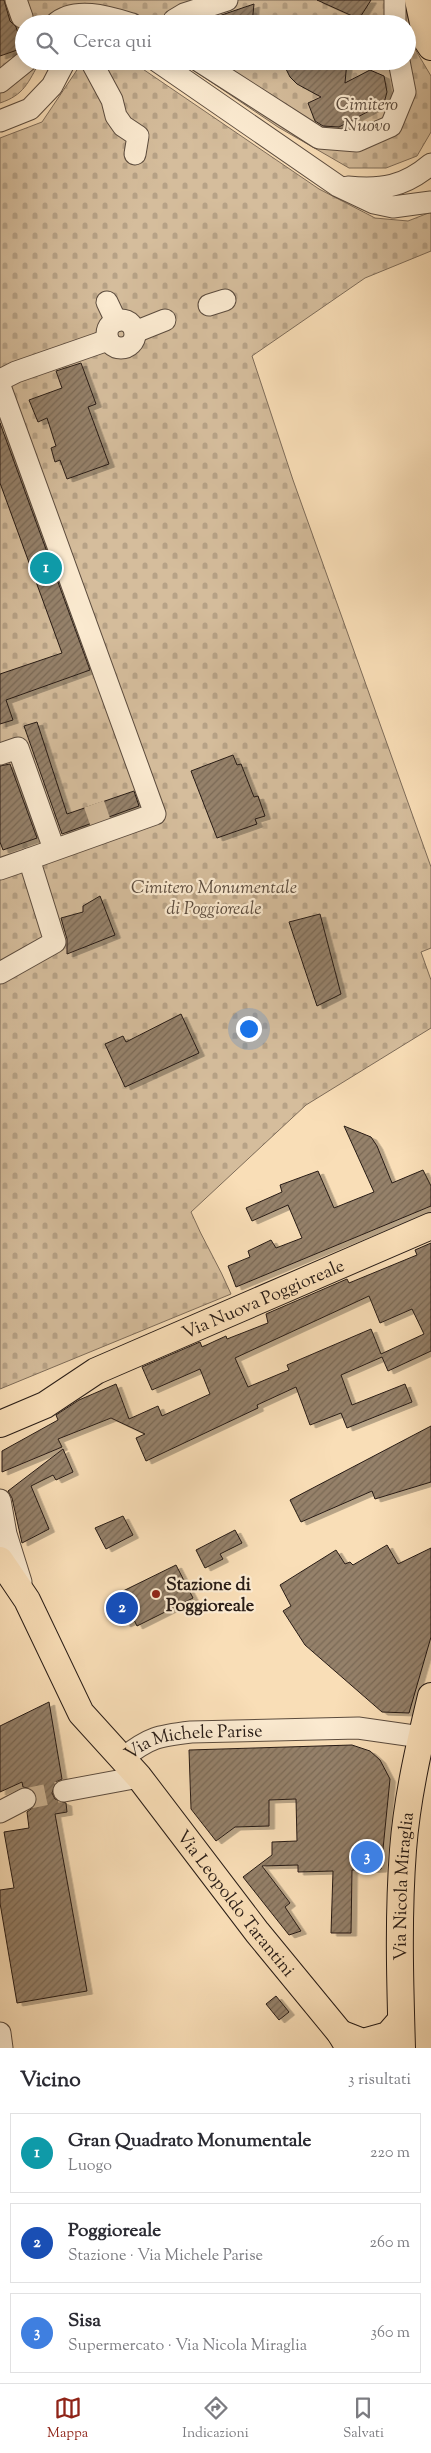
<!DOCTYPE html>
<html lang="it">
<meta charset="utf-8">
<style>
body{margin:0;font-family:"Sorts Mill Goudy",serif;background:#f2f2f3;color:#2b2b33}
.you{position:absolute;left:248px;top:1028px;width:18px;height:18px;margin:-12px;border:4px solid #fff;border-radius:50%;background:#1a73e8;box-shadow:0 0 0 8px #1a73e833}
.badge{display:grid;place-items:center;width:32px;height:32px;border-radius:50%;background:#8f2418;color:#fff;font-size:16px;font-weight:700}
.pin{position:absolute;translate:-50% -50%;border:2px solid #fff;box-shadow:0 1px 5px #0006}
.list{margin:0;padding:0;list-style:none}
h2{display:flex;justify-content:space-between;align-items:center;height:65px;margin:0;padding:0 20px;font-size:21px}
h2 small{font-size:16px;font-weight:400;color:#7c7c81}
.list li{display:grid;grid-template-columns:32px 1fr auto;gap:15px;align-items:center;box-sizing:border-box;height:80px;margin:0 10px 10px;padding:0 10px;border:1px solid #e1e1e2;border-radius:0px}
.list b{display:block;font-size:19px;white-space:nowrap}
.list p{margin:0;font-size:16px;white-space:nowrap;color:#7c7c81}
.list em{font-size:16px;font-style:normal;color:#7c7c81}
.icon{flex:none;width:28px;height:28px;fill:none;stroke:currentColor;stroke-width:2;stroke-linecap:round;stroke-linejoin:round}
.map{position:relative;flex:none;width:431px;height:2048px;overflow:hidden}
.search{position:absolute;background:#fff;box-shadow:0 2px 12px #0003;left:15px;right:15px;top:15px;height:55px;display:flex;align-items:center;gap:12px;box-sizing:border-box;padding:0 18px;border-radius:28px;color:#7c7c81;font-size:19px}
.sheet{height:335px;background:#fff}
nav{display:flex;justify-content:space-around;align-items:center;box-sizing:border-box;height:70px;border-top:1px solid #e1e1e2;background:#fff;font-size:14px;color:#7c7c81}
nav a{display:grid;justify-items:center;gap:2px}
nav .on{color:#8f2418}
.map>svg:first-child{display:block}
.cemetery{fill:url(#cemetery-stones);stroke:#7e6c59}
.building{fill:url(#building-hatch);stroke:#281c16;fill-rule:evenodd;filter:url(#shadow)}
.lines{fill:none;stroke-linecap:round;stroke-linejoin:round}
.minor-tunnel{stroke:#cfb797;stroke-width:21;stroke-dasharray:21 11;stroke-linecap:butt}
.minor-casing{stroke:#5c4c3e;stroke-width:23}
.major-casing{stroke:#281c16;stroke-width:28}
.minor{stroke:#fbead0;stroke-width:21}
.major{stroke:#f9deb7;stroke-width:26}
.poi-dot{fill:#8f2418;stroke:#fbead0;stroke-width:2}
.labels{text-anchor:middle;stroke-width:4.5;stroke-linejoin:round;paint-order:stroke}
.park-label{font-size:18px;font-style:italic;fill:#5c4c3e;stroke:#fbead0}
.street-label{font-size:18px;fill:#281c16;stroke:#fbead0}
.poi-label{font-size:18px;font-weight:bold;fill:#281c16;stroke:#fbead0;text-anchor:start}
</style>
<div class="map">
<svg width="431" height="2048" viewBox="0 0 431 2048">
<defs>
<pattern id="cemetery-stones" width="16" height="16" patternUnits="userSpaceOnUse" patternTransform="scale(1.25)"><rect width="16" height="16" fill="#d5bd9c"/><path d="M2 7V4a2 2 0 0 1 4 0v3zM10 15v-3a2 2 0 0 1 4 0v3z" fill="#b7a286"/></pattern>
<pattern id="building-hatch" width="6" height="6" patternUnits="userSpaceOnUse" patternTransform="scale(1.25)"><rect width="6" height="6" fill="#95816a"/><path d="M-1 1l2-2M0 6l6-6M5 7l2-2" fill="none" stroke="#7a6956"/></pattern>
<filter id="shadow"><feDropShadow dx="5.5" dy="3" stdDeviation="0" flood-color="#0004"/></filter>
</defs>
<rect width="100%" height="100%" fill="#f9deb7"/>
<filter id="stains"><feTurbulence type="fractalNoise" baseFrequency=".004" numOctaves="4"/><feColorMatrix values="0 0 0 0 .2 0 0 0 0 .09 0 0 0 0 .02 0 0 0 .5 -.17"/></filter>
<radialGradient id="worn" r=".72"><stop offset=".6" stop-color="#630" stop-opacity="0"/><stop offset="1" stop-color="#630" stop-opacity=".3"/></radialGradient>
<path class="cemetery" d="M0,0H404L415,49L431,76V132L417,156L386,168H349L278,127L180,61H407V24H24V61H40C28,83 24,95 0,103Z
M83,61H131L319,189L375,218L408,221L431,212V251L365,278L252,356L293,480L431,867V948L421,952L431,980V1028L306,1105L191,1212C203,1241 219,1265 231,1294L0,1389V138L42,122Z"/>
<path class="building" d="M0,0H4L10,21L16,27L23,48L0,56Z
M317,0H371L359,19Z
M254,4L252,24H201V22Z
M282,61H347L345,83L370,70L384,76L387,92L384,103L339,127L323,126L315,121L308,103L321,97L297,84L290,77Z
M81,363L96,404L88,407L109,464L67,479L60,460L55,462L51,448L56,446L47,418L38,422L29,400L62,388L56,371Z
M0,423L90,670L6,700L13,720L0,724V674L62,653L0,483Z
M37,722L67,814L134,791L139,806L62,834L24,726Z
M233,755L237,765L241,764L254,797L258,796L265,816L255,819L257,824L217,838L191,771Z
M10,764L37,838L3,850L0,842V766Z
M100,896L115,935L67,954V939L61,918L83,912V906Z
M320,914L341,994L317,1006L289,922Z
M181,1014L199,1053L125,1087L105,1044L123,1036L126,1042Z
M344,1126L371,1137L377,1146L392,1183L423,1170L431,1186V1206L236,1287L228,1266L250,1257L248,1251L271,1240L276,1248L302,1238L288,1205L252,1221L246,1208L282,1192L280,1185L318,1171L334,1208L374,1192Z
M431,1243V1351L388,1371L382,1357L341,1375L352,1405L405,1384L412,1402L347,1428L341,1413L310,1425L296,1387L257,1405L258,1408L146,1461L136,1438L145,1434L111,1418L58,1439L62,1447L2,1472V1451L58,1420L56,1415L79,1400L116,1384L129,1419L158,1406L162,1416L210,1394L200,1369L152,1390L142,1367L200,1342L202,1347L226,1336L227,1339L268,1323L266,1314L347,1279L349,1283L417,1255L415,1250ZM369,1296L380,1323L412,1309L424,1334L381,1354L371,1329L287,1365L289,1370L248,1387L235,1358Z
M431,1426V1482L375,1499L372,1491L301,1522L290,1500Z
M63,1449L73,1472L56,1480L53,1475L31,1486L49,1529L22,1543L12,1498L8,1491Z
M123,1516L133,1535L106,1549L95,1528Z
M235,1530L242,1543L220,1554L223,1559L205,1568L196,1550Z
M387,1545L398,1564L431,1548V1637L409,1713L382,1712L305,1645L283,1611L291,1606L280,1585L336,1550L345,1564L350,1562L353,1565Z
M176,1565L193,1598L137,1626L134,1620L125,1624L114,1600L122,1596L121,1592Z
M49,1702L62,1779L56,1782L52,1793L55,1799L66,1803L67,1812L55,1814L87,1991L17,2003L0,1903V1890L14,1888L4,1832L29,1828L27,1812L35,1806L37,1799L32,1789L23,1787L22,1782L0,1792V1726Z
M352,1745L370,1751L380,1760L390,1779L381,1869L352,1870L351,1933H331L333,1871L298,1872V1865L262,1866L290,1903L285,1907L301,1931L289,1935L243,1877L272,1855V1842L297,1841L296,1799L269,1800V1826L235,1827L216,1841L191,1809L189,1750Z
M276,1996L289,2012L279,2020L266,2004Z"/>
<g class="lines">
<path class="minor-tunnel" d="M94,804L102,827
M25,1799L64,1791"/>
<defs>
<g id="minor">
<path d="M16,0L22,17"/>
<path d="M395,0V24"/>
<path d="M174,20L184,14L227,0"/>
<path d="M55,24C75,6 109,17 132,24"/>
<path d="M91,61L112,100L116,116L123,126L138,136L135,154"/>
<path d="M157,61L338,186L374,203L393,207L431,202"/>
<path d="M199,61L319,138L357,141L391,126L405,92L399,61"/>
<path d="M0,82L26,61"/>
<path d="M0,121L30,109L52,86L65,61"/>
<path d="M348,187C382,190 404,187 431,164"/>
<path d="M107,302L116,321"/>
<path d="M209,305L225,300"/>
<circle cx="121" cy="334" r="14"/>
<path d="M135,332L165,320"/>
<path d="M0,380L16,372L108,340"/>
<path d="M0,386L155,814L29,859L55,942L0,973"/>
<path d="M0,754L18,748L54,849"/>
<path d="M0,869L29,859"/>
<path d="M0,1500L6,1534L21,1582"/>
<path id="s1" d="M123,1758C150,1737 158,1736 191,1732L358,1728L421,1737"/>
<path d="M64,1791L139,1777"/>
<path d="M0,1812L25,1799"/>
<path d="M0,2033L2,2048"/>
</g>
<g id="major">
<path d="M418,0L427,41L431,47"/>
<path id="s2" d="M0,1424L45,1405L96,1371L431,1226"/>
<path id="s3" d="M0,1560L27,1600L81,1713L139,1777L257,1932L340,2033L349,2048"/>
<path d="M340,2033L363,2042L388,2035L401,2020"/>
<path id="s4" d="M402,2048C400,1982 398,1916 403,1850C407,1798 419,1746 431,1696"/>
</g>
</defs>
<use href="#minor" class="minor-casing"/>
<use href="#major" class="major-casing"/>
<use href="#minor" class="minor"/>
<use href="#major" class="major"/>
</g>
<circle class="poi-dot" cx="156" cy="1594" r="5"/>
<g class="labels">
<g class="park-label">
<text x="367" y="110">Cimitero<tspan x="367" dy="21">Nuovo</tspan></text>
<text x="214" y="893">Cimitero Monumentale<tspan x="214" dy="21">di Poggioreale</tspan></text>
</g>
<g class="street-label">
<text dy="6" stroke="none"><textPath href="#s2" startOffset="292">Via Nuova Poggioreale</textPath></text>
<text dy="6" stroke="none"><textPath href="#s1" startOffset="75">Via Michele Parise</textPath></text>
<text dy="6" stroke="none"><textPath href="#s4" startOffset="162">Via Nicola Miraglia</textPath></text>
<text dy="6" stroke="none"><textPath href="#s3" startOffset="419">Via Leopoldo Tarantini</textPath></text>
</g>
<g class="poi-label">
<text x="166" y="1590">Stazione di<tspan x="166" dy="21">Poggioreale</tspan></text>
</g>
</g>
<rect width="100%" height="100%" filter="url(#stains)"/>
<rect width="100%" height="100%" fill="url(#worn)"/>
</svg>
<div class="you"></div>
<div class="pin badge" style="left:46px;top:568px;background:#0f9aa8">1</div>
<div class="pin badge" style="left:122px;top:1608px;background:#1a4fb4">2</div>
<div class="pin badge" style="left:367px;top:1857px;background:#3f7fe0">3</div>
<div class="search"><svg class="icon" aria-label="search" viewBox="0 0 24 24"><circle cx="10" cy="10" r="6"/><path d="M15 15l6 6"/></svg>Cerca qui</div>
</div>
<section class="sheet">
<h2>Vicino<small>3 risultati</small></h2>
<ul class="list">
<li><span class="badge" style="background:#0f9aa8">1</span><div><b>Gran Quadrato Monumentale</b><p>Luogo</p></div><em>220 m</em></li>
<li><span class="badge" style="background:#1a4fb4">2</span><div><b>Poggioreale</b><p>Stazione · Via Michele Parise</p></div><em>260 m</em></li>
<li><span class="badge" style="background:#3f7fe0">3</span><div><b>Sisa</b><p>Supermercato · Via Nicola Miraglia</p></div><em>360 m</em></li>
</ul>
</section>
<nav>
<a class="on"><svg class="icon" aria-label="map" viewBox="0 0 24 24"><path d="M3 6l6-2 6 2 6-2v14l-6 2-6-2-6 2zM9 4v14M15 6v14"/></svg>Mappa</a>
<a><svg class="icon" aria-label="directions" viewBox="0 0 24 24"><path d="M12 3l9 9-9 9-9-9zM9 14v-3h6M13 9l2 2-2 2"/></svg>Indicazioni</a>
<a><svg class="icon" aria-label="saved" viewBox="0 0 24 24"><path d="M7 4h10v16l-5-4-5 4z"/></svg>Salvati</a>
</nav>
